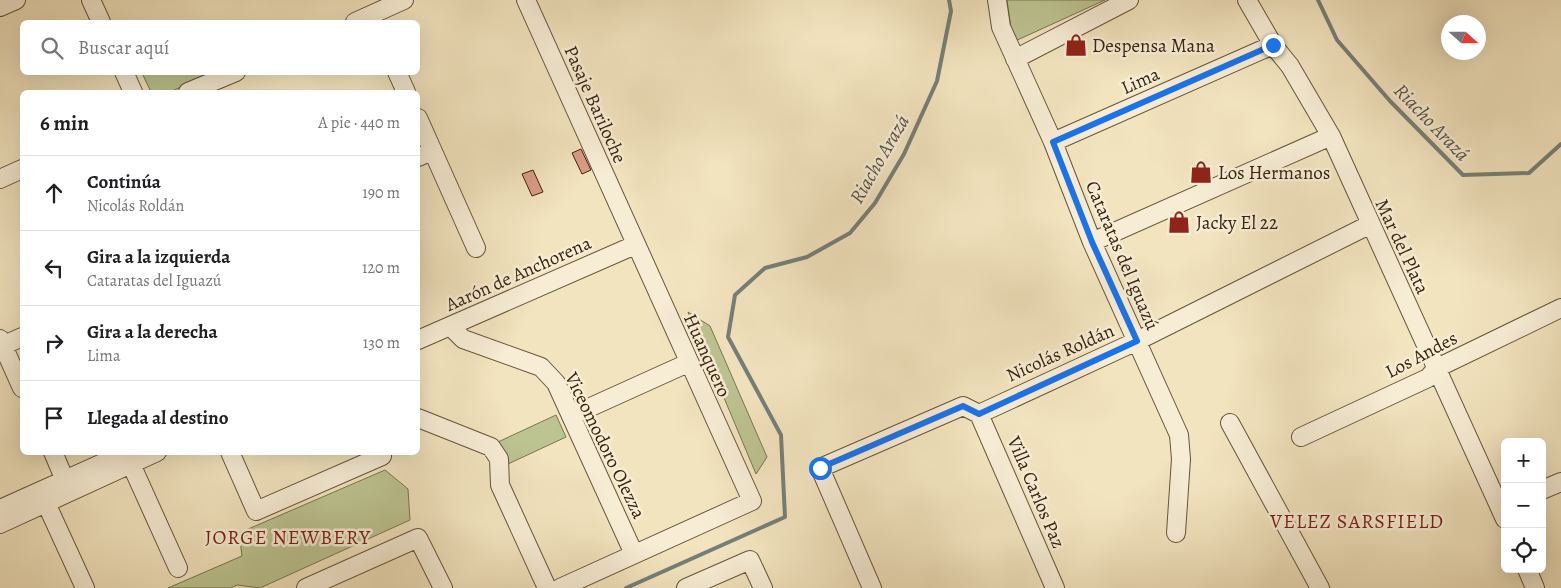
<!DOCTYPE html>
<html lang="es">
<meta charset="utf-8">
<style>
body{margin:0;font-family:Alegreya,serif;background:#f2f2f2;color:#202124}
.controls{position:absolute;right:15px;bottom:15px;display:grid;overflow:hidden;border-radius:8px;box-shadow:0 5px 20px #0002}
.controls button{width:45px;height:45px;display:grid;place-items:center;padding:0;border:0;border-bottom:1px solid #e0e0e0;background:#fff;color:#202124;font:25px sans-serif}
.compass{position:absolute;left:1441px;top:15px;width:45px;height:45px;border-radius:50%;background:#fff;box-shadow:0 5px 20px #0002;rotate:111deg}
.stop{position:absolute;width:15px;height:15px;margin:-11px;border:4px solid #1a73e8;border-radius:50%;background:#fff}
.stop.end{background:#1a73e8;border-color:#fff;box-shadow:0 1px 5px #0008}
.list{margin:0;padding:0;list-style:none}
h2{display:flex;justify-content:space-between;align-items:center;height:65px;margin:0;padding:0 20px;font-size:21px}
h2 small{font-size:16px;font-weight:400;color:#757577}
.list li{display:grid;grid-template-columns:32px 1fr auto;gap:15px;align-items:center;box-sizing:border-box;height:75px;padding:0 20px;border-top:1px solid #e0e0e0}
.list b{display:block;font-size:19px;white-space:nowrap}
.list p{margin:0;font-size:16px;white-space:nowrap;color:#757577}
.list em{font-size:16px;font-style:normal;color:#757577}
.icon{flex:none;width:28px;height:28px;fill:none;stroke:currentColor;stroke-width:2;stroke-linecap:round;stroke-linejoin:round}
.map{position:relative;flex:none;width:1561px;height:588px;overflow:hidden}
.search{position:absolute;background:#fff;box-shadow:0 5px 20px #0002;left:20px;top:20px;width:400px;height:55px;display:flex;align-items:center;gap:12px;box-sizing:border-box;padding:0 18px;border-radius:8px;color:#757577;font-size:19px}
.panel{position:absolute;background:#fff;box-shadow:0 5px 20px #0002;left:20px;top:90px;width:400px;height:365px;border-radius:8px}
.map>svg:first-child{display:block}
.green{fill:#bcc491;stroke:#7a7450}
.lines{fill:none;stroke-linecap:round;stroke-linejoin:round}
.stream{stroke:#767f77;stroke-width:4}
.building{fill:#db9b88;stroke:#37240e}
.minor-casing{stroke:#66543a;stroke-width:20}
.minor{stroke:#f7edd5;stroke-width:18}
.route{stroke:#1a73e8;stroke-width:6}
.labels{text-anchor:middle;stroke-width:5;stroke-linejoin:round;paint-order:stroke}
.poi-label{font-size:19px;fill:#37240e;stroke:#f7edd5;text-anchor:start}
.street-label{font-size:19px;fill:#37240e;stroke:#f7edd5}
.water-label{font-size:20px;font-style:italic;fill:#565243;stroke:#f7edd5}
.neighbourhood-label{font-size:20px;letter-spacing:1px;fill:#7a1f14;stroke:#f7edd5}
</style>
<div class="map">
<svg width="1561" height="588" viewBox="0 0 1561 588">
<rect width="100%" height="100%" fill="#f2e4bf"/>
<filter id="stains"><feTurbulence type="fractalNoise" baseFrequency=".004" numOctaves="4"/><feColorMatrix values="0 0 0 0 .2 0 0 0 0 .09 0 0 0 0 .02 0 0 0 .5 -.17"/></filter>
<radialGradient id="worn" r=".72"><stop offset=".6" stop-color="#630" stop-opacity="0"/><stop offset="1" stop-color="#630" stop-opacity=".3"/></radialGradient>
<path class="green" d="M1007,0H1105L1013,42Z
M142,73L213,72V73L170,92H151Z
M688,312L710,326L767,457L756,474Z
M556,415L566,437L508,464L498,442Z
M385,470L408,489L410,520L260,588L237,585L231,588H168L242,556L239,533Z"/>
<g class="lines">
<path class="stream" d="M1318,0L1337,40L1390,101L1463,175L1529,173L1561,144
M626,588L785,517L781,435L728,337L735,295L765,268L807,257L850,233L875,203L904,154L937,81L951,11L949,0"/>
</g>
<path class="building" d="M581,149L591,170L582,174L572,153Z
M533,170L543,192L532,196L522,174Z"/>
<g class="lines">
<defs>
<path id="minor" d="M91,0L101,22
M526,0L752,501L560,588
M997,0L1001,27L1053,142L1092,242L1179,435L1181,459L1176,533
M1247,0L1273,45L1290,66L1331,136L1505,519
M0,7L16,0
M355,22L404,0
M1015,59L1129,0
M124,72L133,92
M397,72L406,92
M188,92L236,72
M418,118L476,248
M1053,142L1273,45
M418,157L432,151
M0,179L22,169
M1092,242L1331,136
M450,326L463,339L541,367L556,383L634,554
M0,339L22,388
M418,340L635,245
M0,347L22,337
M979,414L1055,588
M573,415L688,363
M418,418L491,447L499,459L500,485L547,588
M1230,423L1320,588
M1301,437L1428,378L1437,368L1561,308
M53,452L69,490
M230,452L256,511L382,456
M131,464L178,568
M1542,490L1561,482
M46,503L85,588
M0,509L127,452
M0,524L157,452
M1527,569L1535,588
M306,588L418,538L443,588
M686,588L750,560L763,588
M872,588L820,468L963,406L979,414L1137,341L1369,225"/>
</defs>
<use href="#minor" class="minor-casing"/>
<use href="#minor" class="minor"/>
</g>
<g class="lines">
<path class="route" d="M820,468L963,406L979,414L1137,341L1092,242L1053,142L1273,45"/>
</g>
<defs>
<symbol id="shop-bare" viewBox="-9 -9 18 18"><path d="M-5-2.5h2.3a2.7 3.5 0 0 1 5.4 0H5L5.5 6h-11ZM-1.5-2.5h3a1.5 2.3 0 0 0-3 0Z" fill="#8f2418" stroke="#f7edd5" stroke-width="2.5" paint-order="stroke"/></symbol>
</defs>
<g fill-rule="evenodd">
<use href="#shop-bare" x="1060" y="29" width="32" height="32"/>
<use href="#shop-bare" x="1185" y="156" width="32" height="32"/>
<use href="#shop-bare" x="1163" y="206" width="32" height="32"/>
</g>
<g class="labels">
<g class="poi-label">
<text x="1092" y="52">Despensa Mana</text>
<text x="1218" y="179">Los Hermanos</text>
<text x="1196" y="229">Jacky El 22</text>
</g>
<g class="street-label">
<text transform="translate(1140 80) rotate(-24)" y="7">Lima</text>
<text transform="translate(596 104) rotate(66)" y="7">Pasaje Bariloche</text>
<text transform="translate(1403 246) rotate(65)" y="7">Mar del Plata</text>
<text transform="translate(1123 255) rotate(67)" y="7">Cataratas del Iguazú</text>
<text transform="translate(518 273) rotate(-24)" y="7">Aarón de Anchorena</text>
<text transform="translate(1060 352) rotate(-24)" y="7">Nicolás Roldán</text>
<text transform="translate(1421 354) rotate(-28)" y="7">Los Andes</text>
<text transform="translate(708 355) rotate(66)" y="7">Huanquero</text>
<text transform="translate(606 445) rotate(64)" y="7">Viceomodoro Olezza</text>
<text transform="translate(1037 492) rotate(67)" y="7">Villa Carlos Paz</text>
</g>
<g class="water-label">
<text transform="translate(1432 122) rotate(46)" y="7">Riacho Arazá</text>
<text transform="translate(879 159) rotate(-60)" y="7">Riacho Arazá</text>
</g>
<g class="neighbourhood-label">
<text x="1357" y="528">VELEZ SARSFIELD</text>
<text x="288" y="544">JORGE NEWBERY</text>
</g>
</g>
<rect width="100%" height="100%" filter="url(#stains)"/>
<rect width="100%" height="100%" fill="url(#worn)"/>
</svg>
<div class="controls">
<button>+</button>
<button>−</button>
<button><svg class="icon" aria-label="locate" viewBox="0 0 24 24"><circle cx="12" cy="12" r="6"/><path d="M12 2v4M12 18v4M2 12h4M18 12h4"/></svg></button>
</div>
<svg class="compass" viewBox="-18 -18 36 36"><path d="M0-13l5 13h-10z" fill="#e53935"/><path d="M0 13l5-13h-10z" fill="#757577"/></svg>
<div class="stop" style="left:820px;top:468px"></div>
<div class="stop end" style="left:1273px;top:45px"></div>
<div class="search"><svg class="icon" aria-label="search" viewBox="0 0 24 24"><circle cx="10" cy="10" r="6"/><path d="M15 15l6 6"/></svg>Buscar aquí</div>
<section class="panel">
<h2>6 min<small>A pie · 440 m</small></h2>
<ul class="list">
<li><svg class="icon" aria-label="ahead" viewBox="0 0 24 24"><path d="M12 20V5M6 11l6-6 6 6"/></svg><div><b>Continúa</b><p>Nicolás Roldán</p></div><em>190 m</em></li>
<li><svg class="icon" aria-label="left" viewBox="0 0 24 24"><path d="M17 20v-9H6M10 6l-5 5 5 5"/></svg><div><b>Gira a la izquierda</b><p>Cataratas del Iguazú</p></div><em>120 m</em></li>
<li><svg class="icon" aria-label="right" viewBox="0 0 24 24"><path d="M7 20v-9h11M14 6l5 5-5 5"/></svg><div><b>Gira a la derecha</b><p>Lima</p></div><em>130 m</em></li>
<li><svg class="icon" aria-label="arrive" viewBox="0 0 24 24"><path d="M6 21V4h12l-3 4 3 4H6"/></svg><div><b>Llegada al destino</b></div></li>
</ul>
</section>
</div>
